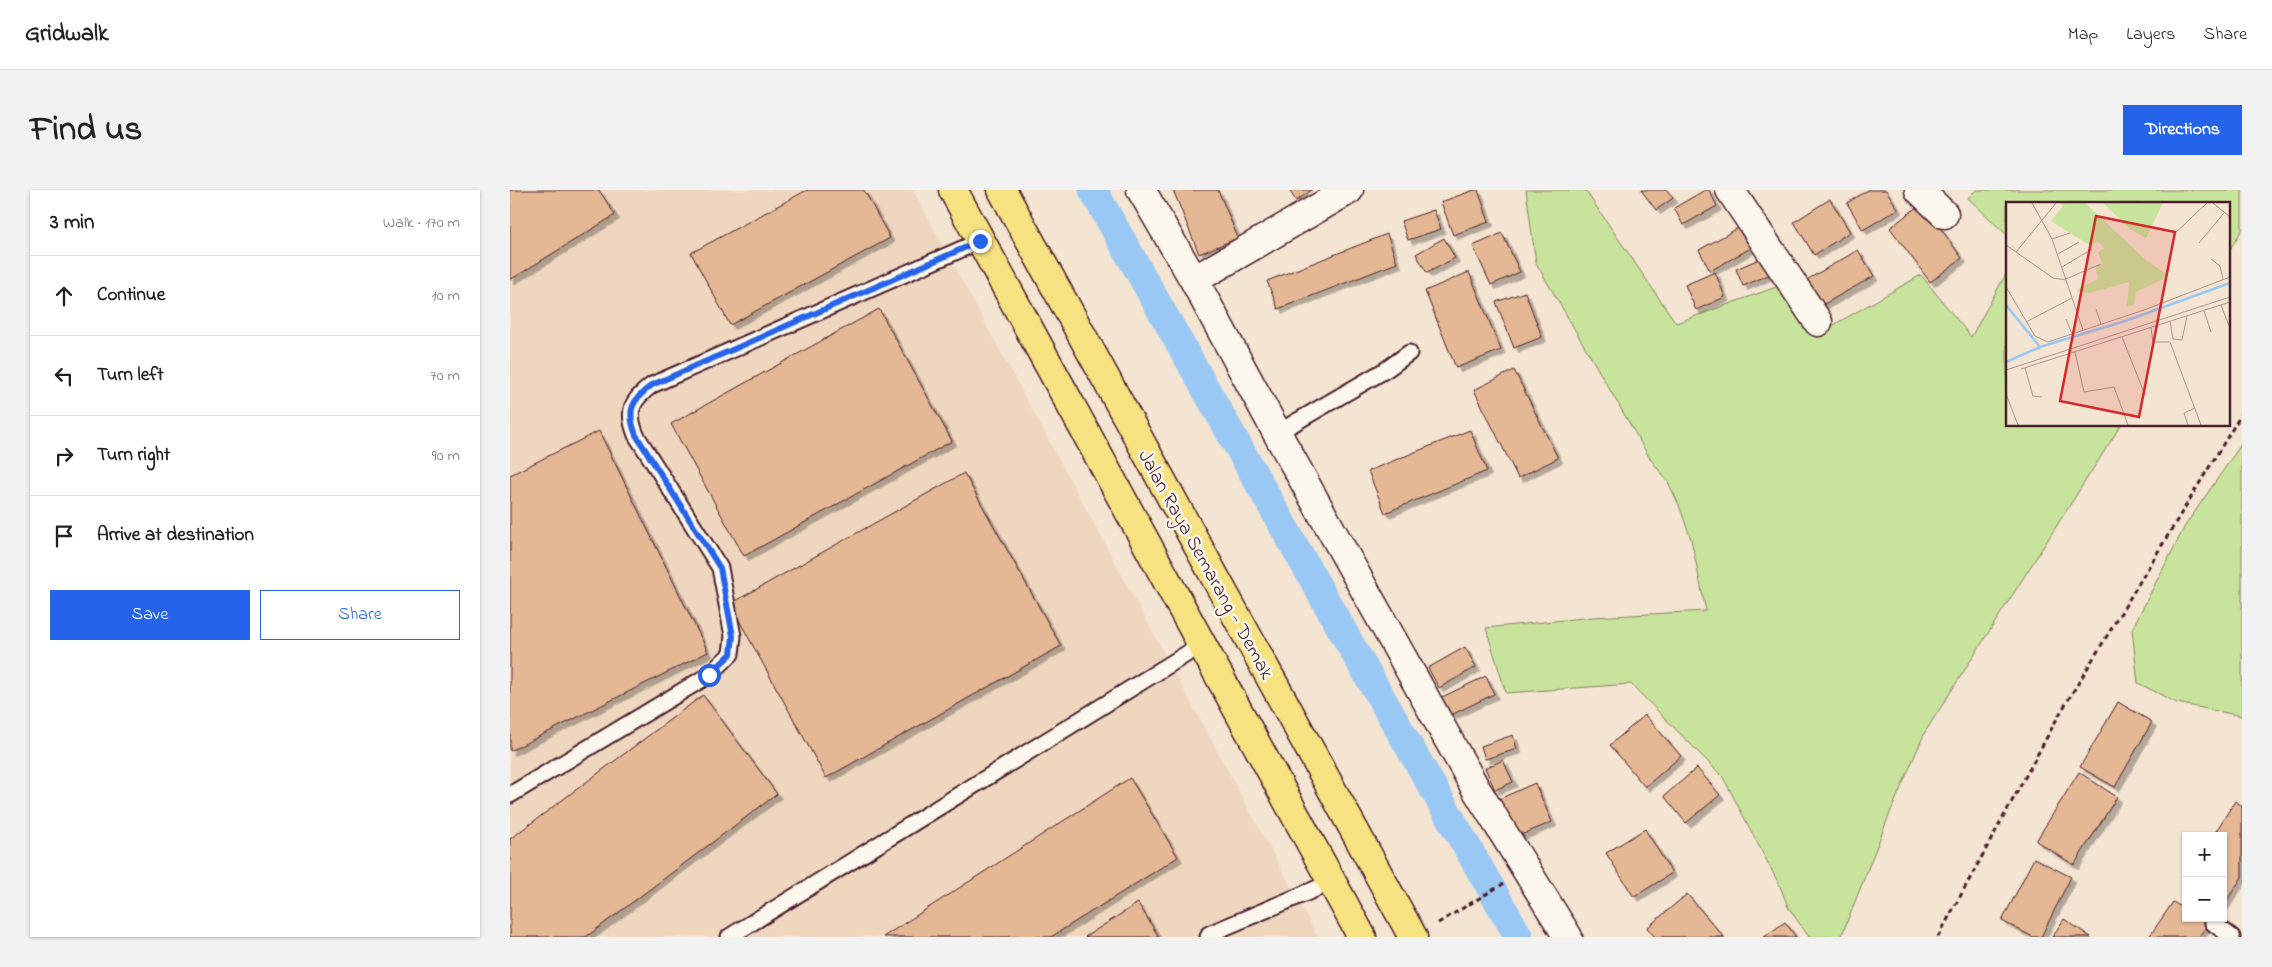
<!DOCTYPE html>
<meta charset="utf-8">
<style>
body{margin:0;font-family:"Indie Flower",sans-serif;background:#f2f2f2;color:#222}
.controls{position:absolute;right:15px;bottom:15px;display:grid;overflow:hidden;border-radius:0px;box-shadow:0 1px 4px #0004}
.controls button{width:45px;height:45px;display:grid;place-items:center;padding:0;border:0;border-bottom:1px solid #e0e0e0;background:#fff;color:#222;font:25px sans-serif}
.stop{position:absolute;width:15px;height:15px;margin:-11px;border:4px solid #2563eb;border-radius:50%;background:#fff}
.stop.end{background:#2563eb;border-color:#fff;box-shadow:0 1px 5px #0008}
.list{margin:0;padding:0;list-style:none}
h2{display:flex;justify-content:space-between;align-items:center;height:65px;margin:0;padding:0 20px;font-size:21px}
h2 small{font-size:16px;font-weight:400;color:#767676}
.list li{display:grid;grid-template-columns:32px 1fr auto;gap:15px;align-items:center;box-sizing:border-box;height:80px;padding:0 20px;border-top:1px solid #e0e0e0}
.list b{display:block;font-size:19px;white-space:nowrap}
.list em{font-size:16px;font-style:normal;color:#767676}
.actions{display:flex;gap:10px;padding:15px 20px}
.actions a{flex:1;padding:11px 0;border:1px solid #2563eb;border-radius:0px;text-align:center;font-size:18px;color:#2563eb}
.actions .main{background:#2563eb;color:#fff}
.icon{flex:none;width:28px;height:28px;fill:none;stroke:currentColor;stroke-width:2;stroke-linecap:round;stroke-linejoin:round}
.map{position:relative;flex:none;width:1732px;height:747px;overflow:hidden;border-radius:0px}
header{display:flex;align-items:center;gap:30px;box-sizing:border-box;height:70px;padding:0 25px;background:#fff;border-bottom:1px solid #e0e0e0}
header strong{font-size:24px}
nav{display:flex;gap:28px;margin-inline-start:auto;font-size:18px}
.intro{display:flex;align-items:center;justify-content:space-between;box-sizing:border-box;height:120px;padding:0 30px}
h1{margin:0;font-size:35px}
.button{padding:12px 22px;border-radius:0px;background:#2563eb;color:#fff;font-size:18px;font-weight:700}
main{display:flex;gap:30px;padding:0 30px}
aside{flex:1;background:#fff;border-radius:0px;box-shadow:0 1px 4px #0004}
.map>svg:first-child{display:block}
.built{fill:#efd7bf}
.green{fill:#c8e49c;stroke:#898264}
.lines{fill:none;stroke-linecap:round;stroke-linejoin:round}
.canal{stroke:#9ac8f5;stroke-width:29}
.building{fill:#e4b894;stroke:#4a1f2b;filter:url(#shadow)}
.service-casing{stroke:#4a1f2b;stroke-width:19}
.minor-casing{stroke:#4a1f2b;stroke-width:31}
.trunk-casing{stroke:#4a1f2b;stroke-width:31}
.path{stroke:#4a1f2b;stroke-width:3;stroke-dasharray:5 4;stroke-linecap:butt}
.service{stroke:#fbf7ec;stroke-width:15}
.minor{stroke:#fbf7ec;stroke-width:28}
.trunk{stroke:#f6e281;stroke-width:28}
.route{stroke:#2563eb;stroke-width:6}
.labels{text-anchor:middle;stroke-width:5;stroke-linejoin:round;paint-order:stroke}
.street-label{font-size:20px;fill:#4a1f2b;stroke:#fbf7ec}
.inset-river{fill:none;stroke:#9ac8f5;stroke-width:2.5}
.inset-road{fill:none;stroke:#b0958f;stroke-width:1}
.view{fill:#d62828;fill-opacity:0.15;stroke:#d62828;stroke-width:2.5}
.inset-edge{fill:none;stroke:#4a1f2b;stroke-width:2.5}
</style>
<header>
<strong>Gridwalk</strong>
<nav><a>Map</a><a>Layers</a><a>Share</a></nav>
</header>
<div class="intro"><h1>Find us</h1><a class="button">Directions</a></div>
<main>
<aside>
<h2>3 min<small>Walk · 170 m</small></h2>
<ul class="list">
<li><svg class="icon" aria-label="ahead" viewBox="0 0 24 24"><path d="M12 20V5M6 11l6-6 6 6"/></svg><div><b>Continue</b></div><em>10 m</em></li>
<li><svg class="icon" aria-label="left" viewBox="0 0 24 24"><path d="M17 20v-9H6M10 6l-5 5 5 5"/></svg><div><b>Turn left</b></div><em>70 m</em></li>
<li><svg class="icon" aria-label="right" viewBox="0 0 24 24"><path d="M7 20v-9h11M14 6l5 5-5 5"/></svg><div><b>Turn right</b></div><em>90 m</em></li>
<li><svg class="icon" aria-label="arrive" viewBox="0 0 24 24"><path d="M6 21V4h12l-3 4 3 4H6"/></svg><div><b>Arrive at destination</b></div></li>
</ul>
<div class="actions"><a class="main">Save</a><a>Share</a></div>
</aside>
<div class="map">
<svg width="1732" height="747" viewBox="0 0 1732 747">
<defs>
<filter id="shadow"><feDropShadow dx="4.5" dy="4.5" stdDeviation="0" flood-color="#0004"/></filter>
</defs>
<rect width="100%" height="100%" fill="#f4e4d2"/>
<filter id="ink" filterUnits="userSpaceOnUse"><feTurbulence type="fractalNoise" baseFrequency=".02" numOctaves="2"/><feDisplacementMap in="SourceGraphic" scale="10" xChannelSelector="R" yChannelSelector="G"/><feConvolveMatrix kernelMatrix="1 2 1 2 8 2 1 2 1" color-interpolation-filters="sRGB"/></filter>
<g filter="url(#ink)">
<path class="built" d="M0,0H403L808,747H0Z"/>
<path class="green" d="M1016,0H1075L1166,133L1272,95L1308,144L1411,85L1461,147L1497,82V235H1611L1415,542L1380,623L1331,747H1299L1278,717L1270,696L1213,587L1121,494L996,503L976,438L1083,427L1196,421L1181,349L1169,315L1158,292L1139,267L1026,73Z
M1466,0H1732V40L1718,62V14H1497V45L1458,8Z
M1732,253V526L1667,513L1628,493L1622,439L1675,336Z"/>
<g class="lines">
<path class="canal" d="M583,0L840,454L1009,747"/>
</g>
<path class="building" d="M0,0H89L105,25L0,90Z
M297,0H354L380,48L220,135L181,63Z
M663,0H708L728,48L689,64Z
M779,0H802L786,11Z
M964,0H968L979,32L943,45L931,12Z
M1131,0H1157L1163,8L1146,20Z
M1195,0H1199L1207,16L1173,35L1164,18Z
M1358,0H1376L1388,19L1353,40L1337,13Z
M1320,9L1340,42L1304,65L1284,32Z
M1412,13L1452,68L1420,92L1380,38Z
M924,20L931,39L898,50L891,31Z
M1237,33L1248,54L1200,81L1189,60Z
M992,43L1010,82L981,95L963,56Z
M877,44L887,73L768,119L757,91Z
M934,48L945,68L917,83L906,64Z
M1348,60L1364,86L1307,118L1293,92Z
M1254,67L1261,84L1233,96L1226,79Z
M959,82L991,160L946,178L915,101Z
M1205,82L1215,107L1186,120L1175,95Z
M1015,102L1032,147L1004,158L986,112Z
M369,119L442,251L234,366L161,234Z
M1004,180L1048,268L1008,288L964,200Z
M960,240L977,281L875,323L858,281Z
M89,241L198,462L0,561V285Z
M454,283L551,456L316,588L220,414Z
M955,457L966,477L929,498L918,478Z
M976,486L984,504L939,526L930,508Z
M193,505L267,604L76,747H0V649Z
M1608,512L1642,532L1605,597L1570,577Z
M1135,525L1171,566L1135,597L1100,555Z
M1003,545L1007,559L975,569L971,556Z
M993,570L1003,592L985,600L975,578Z
M1187,578L1210,605L1176,633L1154,606Z
M1569,582L1607,607L1564,675L1526,651Z
M620,588L668,667L541,747H373Z
M1025,593L1042,632L1006,647L989,609Z
M1725,611L1732,616V687L1713,716V646H1703Z
M1135,639L1162,683L1124,707L1096,663Z
M1524,668L1561,687L1531,747H1523L1492,731Z
M1177,704L1214,747H1145L1137,738Z
M1663,712L1676,720V728H1687L1697,735L1689,747H1639Z
M628,713L649,747H575Z
M1554,729L1581,747H1542Z
M1275,732L1286,747H1254Z"/>
<g class="lines">
<defs>
<path id="service" d="M767,243L877,179L899,163
M0,605L199,485L221,464L223,446L210,378L126,245C116,220 122,210 142,195L470,51
M1703,733L1722,747
M219,747L691,455
M698,747L699,744L822,692"/>
<path id="minor" d="M631,0L684,90L767,243L966,599L1058,747
M1220,0L1308,132
M1409,0L1434,24
M684,90L839,0"/>
<path id="trunk" d="M443,0L852,747
M492,0L903,747"/>
</defs>
<use href="#service" class="service-casing"/>
<use href="#minor" class="minor-casing"/>
<use href="#trunk" class="trunk-casing"/>
<path class="path" d="M928,733L993,694
M1428,747L1549,525L1732,223"/>
<use href="#service" class="service"/>
<use href="#minor" class="minor"/>
<use href="#trunk" class="trunk"/>
</g>
</g>
<g class="lines" filter="url(#ink)">
<path class="route" d="M199,485L221,464L223,446L210,378L126,245C116,220 122,210 142,195L470,51"/>
</g>
<g class="labels">
<g class="street-label">
<text transform="translate(697 374) rotate(61)" y="7">Jalan Raya Semarang - Demak</text>
</g>
</g>
<g transform="translate(1496 12)">
<rect width="224" height="224" fill="#f4e4d2"/>
<path d="M54,1H79L141,59L163,74L130,90L128,103L121,104L123,80L83,91L72,90L71,87L92,77L90,65L96,62L92,50L99,46L91,39L85,44L45,19L57,4ZM97,1H157L140,36L124,27Z" fill="#c8e49c"/>
<path class="inset-river" d="M0,103L34,145M0,160L34,145L119,119L224,81"/>
<path class="inset-road" d="M26,1L46,37L77,128M207,1L224,15M167,33L201,1M46,37L64,31M193,41L218,11M0,43L47,76L60,78M10,50L50,1M52,52L73,40M205,57L214,64L217,77M56,65L86,47M60,77L95,62M0,85L29,134L42,140L138,108L224,75M215,103L224,126M90,107L95,122M198,109L205,130M60,117L66,132M164,119L167,137L176,138L181,114M20,120L66,96M145,126L147,140H164L195,223M116,135L139,193M69,150L78,190L108,185L122,223M19,166L27,194L36,195M15,167L224,100M0,168L224,95M0,192L12,223M182,223L178,211L189,206"/>
<path class="view" d="M90,14L169,30L133,215L54,199Z"/>
<rect width="224" height="224" class="inset-edge"/>
</g>
</svg>
<div class="controls">
<button>+</button>
<button>−</button>
</div>
<div class="stop" style="left:199px;top:485px"></div>
<div class="stop end" style="left:470px;top:51px"></div>
</div>
</main>
